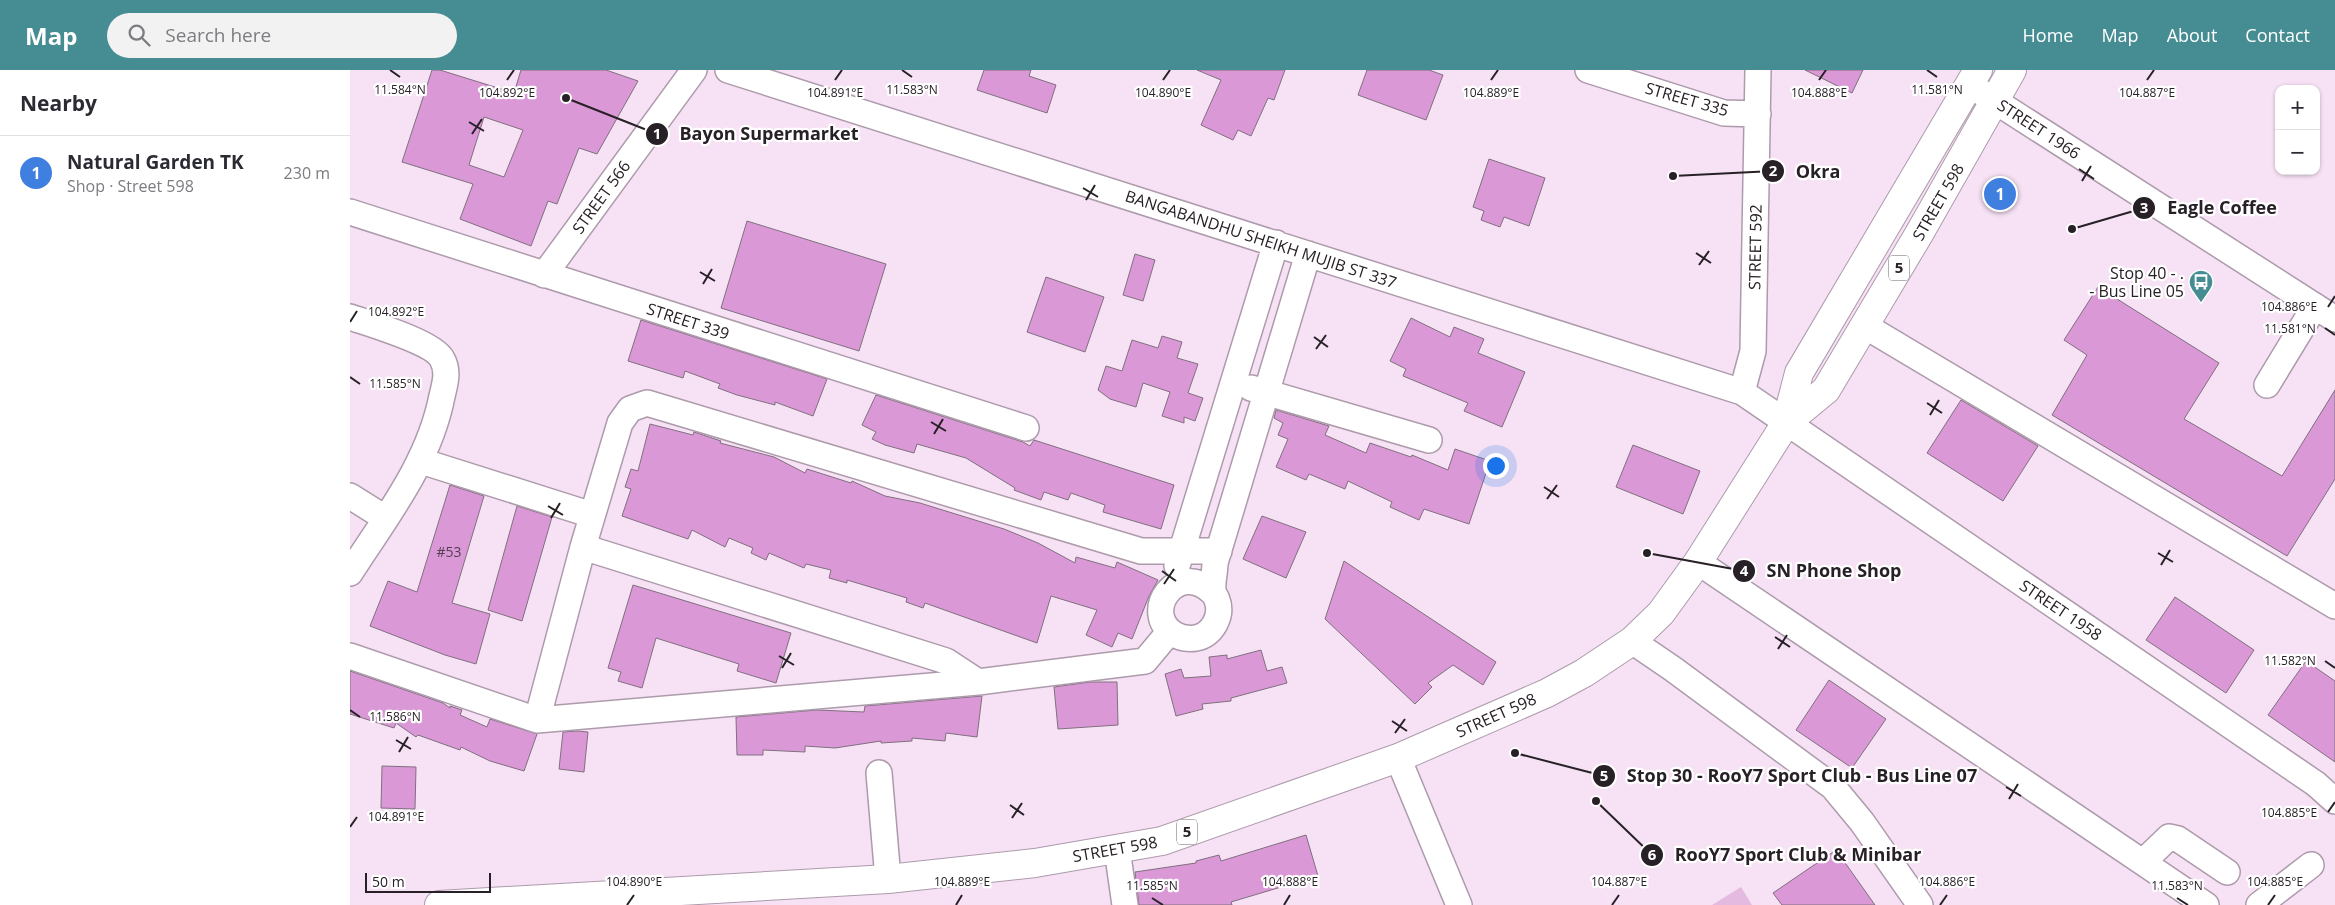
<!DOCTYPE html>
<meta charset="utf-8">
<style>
body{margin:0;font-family:"Open Sans",sans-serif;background:#f2f2f3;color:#2b2b33}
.controls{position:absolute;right:15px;top:15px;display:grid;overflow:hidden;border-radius:10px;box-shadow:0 1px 4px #0004}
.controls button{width:45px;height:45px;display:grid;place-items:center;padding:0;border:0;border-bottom:1px solid #e1e1e2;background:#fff;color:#2b2b33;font:25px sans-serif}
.scale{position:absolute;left:15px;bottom:12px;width:126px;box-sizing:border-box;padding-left:5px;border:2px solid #272026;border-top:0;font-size:14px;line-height:18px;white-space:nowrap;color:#272026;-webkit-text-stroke:4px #fff;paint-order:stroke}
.you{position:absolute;left:1145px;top:395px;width:18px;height:18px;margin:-12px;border:4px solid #fff;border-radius:50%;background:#1a73e8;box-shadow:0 0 0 8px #1a73e833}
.badge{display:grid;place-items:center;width:32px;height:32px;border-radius:50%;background:#458d92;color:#fff;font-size:16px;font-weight:700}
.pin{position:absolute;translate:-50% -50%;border:2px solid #fff;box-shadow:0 1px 5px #0006}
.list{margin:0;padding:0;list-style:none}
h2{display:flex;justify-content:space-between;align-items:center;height:65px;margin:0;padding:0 20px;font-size:21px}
h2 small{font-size:16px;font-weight:400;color:#7c7c81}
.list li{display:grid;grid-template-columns:32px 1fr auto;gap:15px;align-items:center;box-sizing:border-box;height:75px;padding:0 20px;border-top:1px solid #e1e1e2}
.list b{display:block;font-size:19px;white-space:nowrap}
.list p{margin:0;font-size:16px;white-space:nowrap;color:#7c7c81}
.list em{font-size:16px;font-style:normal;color:#7c7c81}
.icon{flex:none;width:28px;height:28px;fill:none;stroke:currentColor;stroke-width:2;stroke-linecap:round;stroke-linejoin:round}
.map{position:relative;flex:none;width:1985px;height:835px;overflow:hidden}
header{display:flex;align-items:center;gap:30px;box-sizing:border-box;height:70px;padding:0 25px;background:#458d92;color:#fff}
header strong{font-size:24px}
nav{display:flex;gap:28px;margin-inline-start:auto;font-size:18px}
.search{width:350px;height:45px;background:#f2f2f3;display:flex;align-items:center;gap:12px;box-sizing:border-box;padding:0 18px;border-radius:28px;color:#7c7c81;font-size:19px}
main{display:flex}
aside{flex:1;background:#fff}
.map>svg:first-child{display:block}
.green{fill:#e4bae1}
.building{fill:#da99d6;stroke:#806f7f;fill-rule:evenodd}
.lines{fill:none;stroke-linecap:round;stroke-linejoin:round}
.minor-casing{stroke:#ad9bac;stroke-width:28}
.major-casing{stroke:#ad9bac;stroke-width:30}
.minor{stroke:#fff;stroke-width:25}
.major{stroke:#fff;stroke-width:28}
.ticks{fill:none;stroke:#272026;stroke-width:2}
.labels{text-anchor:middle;stroke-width:4.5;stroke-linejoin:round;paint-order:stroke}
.number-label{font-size:14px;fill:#543e52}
.shield{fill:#fff;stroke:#686367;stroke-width:1}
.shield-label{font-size:15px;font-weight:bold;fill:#272026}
.street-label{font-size:16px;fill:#272026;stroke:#fff}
.poi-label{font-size:16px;fill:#272026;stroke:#fff;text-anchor:end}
.ticks-label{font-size:12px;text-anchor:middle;fill:#272026;stroke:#fff;stroke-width:4.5;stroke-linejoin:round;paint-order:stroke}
.leader{fill:none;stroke:#272026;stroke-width:2}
.callout-dot{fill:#272026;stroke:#fff;stroke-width:2}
.mark-label{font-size:15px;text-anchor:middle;font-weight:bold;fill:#fff}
.callout-label{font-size:18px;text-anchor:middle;font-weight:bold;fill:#272026;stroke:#fff;stroke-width:4.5;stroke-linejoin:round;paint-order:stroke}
</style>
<header>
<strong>Map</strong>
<div class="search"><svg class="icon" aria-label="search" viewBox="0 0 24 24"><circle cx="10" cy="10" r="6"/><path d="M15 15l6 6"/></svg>Search here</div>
<nav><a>Home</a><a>Map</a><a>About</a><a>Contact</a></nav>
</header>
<main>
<aside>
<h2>Nearby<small></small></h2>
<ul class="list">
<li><span class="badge" style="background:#3f7fe0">1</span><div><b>Natural Garden TK</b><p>Shop · Street 598</p></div><em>230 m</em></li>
</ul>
</aside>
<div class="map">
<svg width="1985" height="835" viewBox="0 0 1985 835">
<rect width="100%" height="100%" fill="#f6e2f4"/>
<path class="green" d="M1391,817L1402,835H1362Z"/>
<path class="building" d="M82,0H90L164,23L171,0H256L288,11L247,84L229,78L207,134L198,131L181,176L110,149L123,114L52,92ZM134,47L173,60L154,107L119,95Z
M634,0H681L679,6L706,15L697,43L627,20Z
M847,0H935L924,30L918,28L901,66L888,60L883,70L851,55L871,10Z
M1017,0H1079L1093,5L1076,50L1008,25Z
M1455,0H1513L1502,23Z
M1139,89L1195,108L1179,156L1154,147L1150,157L1131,150L1134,141L1123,137Z
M397,151L536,194L509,281L371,238Z
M785,184L805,190L793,231L773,225Z
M696,207L754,227L735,282L677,262Z
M1748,217L1869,293L1834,349L1932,406L1985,320V409L1937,486L1702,345L1737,285L1714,270Z
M1061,248L1100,267L1104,257L1134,269L1128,283L1175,302L1152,357L1114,341L1118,333L1053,306L1056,299L1040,291Z
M291,250L477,309L463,346L425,332V335L387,325L368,318L370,314L335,301L333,308L278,291Z
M812,266L832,272L827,288L848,294L838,323L853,328L845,351L834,347V353L812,346L820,322L793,313L786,337L760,329L748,320L756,296L772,301L782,270L808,278Z
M526,325L673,372L680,376L684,370L824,415L811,459L753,442L755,435L721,423L718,430L694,422L691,430L664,420L665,418L616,388L567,374L564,383L535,375L522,369L526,362L512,355Z
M1611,330L1688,376L1653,431L1577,383Z
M926,340L979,356L975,365L1016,383L1020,373L1061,387L1062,385L1098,400L1105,379L1140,391L1119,454L1074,439L1069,450L1040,437L1042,432L998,411L995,419L959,404L956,410L926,397L938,369L928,365L933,353L924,348Z
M300,354L343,365L344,362L371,371L370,373L424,387L455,403L457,399L501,413L502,411L535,426L570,433L654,459L688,473L725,493L726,487L765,498L767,492L808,510L799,526L782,569L768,563L762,577L736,565L747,540L701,526L687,573L575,533L573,538L556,532L557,528L497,510V513L479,508L481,500L456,494L454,498L419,483L416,490L401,483L403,478L379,468L375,477L342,460L338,469L272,446L281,419L275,417L281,399L288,401Z
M1283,375L1350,401L1333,444L1266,417Z
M100,415L134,426L102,533L140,544L126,594L95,585L20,556L38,511L67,522Z
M167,436L202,447L172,551L138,540Z
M912,446L956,462L936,508L893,489Z
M994,491L1146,592L1133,615L1103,595L1078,613L1082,617L1065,634L975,549Z
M283,515L441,563L426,613L387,601L389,594L306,568L292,618L268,611L271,602L258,598Z
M1825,527L1904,580L1876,623L1796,570Z
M911,580L917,601L932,597L937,613L881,628V631L852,634L853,639L826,646L815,604L831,599L834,608L861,606L859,587L877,585V589Z
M1956,591L1985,611V692L1918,645Z
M0,601L93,633L100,638V636L112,640L110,645L137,657L140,649L187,664L174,701L140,691L111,677L110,680L68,665L66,667L46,653L44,658L0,644Z
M1479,610L1536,649L1502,698L1446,660Z
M740,612H767L768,655L708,659L704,617Z
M632,626L627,667L596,663L595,671L562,668V671L531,673V671L485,678L455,676V682L413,680V685H387L386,647L467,640L514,642L515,636Z
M227,661L238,662L234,702L209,699L213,662Z
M32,696L66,697L65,739L31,738Z
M956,765L968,806L881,832L882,835H789L785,802L846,793V791L869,785L871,791Z
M1486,780L1525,835H1432L1423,823Z"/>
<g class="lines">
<defs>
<path id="minor" d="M378,0L1392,322L1966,714L1985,731
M1238,0L1374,43L1408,44
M1620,15L1985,249
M0,142L676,358
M194,205L344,0
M0,247C20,254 83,272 92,289C99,301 95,314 92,326C79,393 36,447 0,503
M1515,256L1985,536
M1917,315L1965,236
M901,318L1079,370
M1392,322L1403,281L1408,0
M71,391L242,445
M0,426L35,448
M233,477L596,591L628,612
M1348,492L1856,835
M827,496L926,173
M862,522C828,489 790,542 824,564C830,568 838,569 846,568C862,565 873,546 867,530C866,526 863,524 863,520C862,512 865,502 865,493L958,184
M1282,571L1323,599L1483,717L1512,752L1570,835
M0,586L187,650L628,612L795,591L820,561
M187,650L233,477L270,353L280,339L297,333L791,481H869
M1048,688L1109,835
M529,703L538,809
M767,779L775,835
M1794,791L1819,767L1828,769L1877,802
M1909,835L1961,795"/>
<path id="major" d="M1436,353L1476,320L1569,164L1662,0
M89,835L538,809L685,793L812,771L1048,688L1197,623L1234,603L1282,571L1311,543L1348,492L1436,353L1449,303L1628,0"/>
</defs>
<use href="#minor" class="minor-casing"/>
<use href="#major" class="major-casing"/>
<use href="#minor" class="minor"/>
<use href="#major" class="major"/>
</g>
<path class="ticks" d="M40,0L50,7M552,0L562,7M1577,0L1587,7M157,10L164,0M485,10L492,0M813,10L820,0M1141,10L1148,0M1469,10L1476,0M1797,10L1804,0M119,52L134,61M122,64L132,49M1729,99L1744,109M1732,111L1741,96M733,118L748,127M736,130L745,115M1346,183L1361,193M1349,195L1359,181M350,202L365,211M353,214L362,199M1978,237L1985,226M0,252L7,241M1975,258L1985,265M964,267L978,277M966,279L976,265M0,307L10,314M1577,333L1592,343M1580,345L1589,330M581,352L596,361M584,364L593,349M1194,417L1209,427M1197,429L1207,415M198,436L213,445M201,448L210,433M1808,483L1823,492M1811,495L1820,480M812,501L826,511M814,514L824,499M1425,567L1440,577M1428,579L1437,565M429,586L444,595M1975,591L1985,598M432,598L441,583M0,640L10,647M1042,651L1057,661M1045,663L1055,649M46,670L61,679M49,682L58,667M1656,717L1671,726M1659,729L1668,714M660,735L674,745M1978,742L1985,732M662,748L672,733M0,757L7,747M802,828L813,835M1827,828L1838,835M277,835L284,825M606,835L612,825M934,835L940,825M1262,835L1269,825M1590,835L1597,825M1918,835L1925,825"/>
<defs>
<symbol id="bus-pin" viewBox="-11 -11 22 30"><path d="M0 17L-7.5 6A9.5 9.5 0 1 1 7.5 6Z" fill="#458d92" stroke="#fff"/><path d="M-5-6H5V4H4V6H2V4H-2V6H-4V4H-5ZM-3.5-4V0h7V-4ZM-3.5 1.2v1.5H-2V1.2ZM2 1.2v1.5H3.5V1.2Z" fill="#fff"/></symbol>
</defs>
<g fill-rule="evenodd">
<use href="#bus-pin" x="1837" y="198" width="28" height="38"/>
</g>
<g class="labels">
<g class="number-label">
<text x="99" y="487">#53</text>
</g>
<g class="shield">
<rect x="1539" y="185.5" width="20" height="25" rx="4"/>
<rect x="827" y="749.5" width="20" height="25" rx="4"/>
</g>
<g class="shield-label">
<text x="1549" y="203">5</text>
<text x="837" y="767">5</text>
</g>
<g class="street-label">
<text transform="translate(1337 29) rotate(16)" y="6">STREET 335</text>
<text transform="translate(1689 59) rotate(33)" y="6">STREET 1966</text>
<text transform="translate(251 127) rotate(-54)" y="6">STREET 566</text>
<text transform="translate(1588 132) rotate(-60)" y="6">STREET 598</text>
<text transform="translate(911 169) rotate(18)" y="6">BANGABANDHU SHEIKH MUJIB ST 337</text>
<text transform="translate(1405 177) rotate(-89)" y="6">STREET 592</text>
<text transform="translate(338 251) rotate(18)" y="6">STREET 339</text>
<text transform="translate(1711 540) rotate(34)" y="6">STREET 1958</text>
<text transform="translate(1146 645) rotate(-24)" y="6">STREET 598</text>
<text transform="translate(765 779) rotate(-10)" y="6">STREET 598</text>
</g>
<g class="poi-label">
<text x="1834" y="209">Stop 40 - .<tspan x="1834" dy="18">- Bus Line 05</tspan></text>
</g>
</g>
<g class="ticks-label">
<text x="50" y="24">11.584°N</text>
<text x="562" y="24">11.583°N</text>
<text x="1587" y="24">11.581°N</text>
<text x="1141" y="27">104.889°E</text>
<text x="1469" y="27">104.888°E</text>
<text x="1797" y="27">104.887°E</text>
<text x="157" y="27">104.892°E</text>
<text x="485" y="27">104.891°E</text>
<text x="813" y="27">104.890°E</text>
<text x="1939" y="241">104.886°E</text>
<text x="46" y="246">104.892°E</text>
<text x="1940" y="263">11.581°N</text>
<text x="45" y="318">11.585°N</text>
<text x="1940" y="595">11.582°N</text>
<text x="45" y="651">11.586°N</text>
<text x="1939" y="747">104.885°E</text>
<text x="46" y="751">104.891°E</text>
<text x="284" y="816">104.890°E</text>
<text x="612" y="816">104.889°E</text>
<text x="940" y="816">104.888°E</text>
<text x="1269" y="816">104.887°E</text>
<text x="1597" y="816">104.886°E</text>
<text x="1925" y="816">104.885°E</text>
<text x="802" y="820">11.585°N</text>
<text x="1827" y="820">11.583°N</text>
</g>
<path class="leader" d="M216 28L307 64M1323 106L1423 101M1722 159L1794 138M1297 483L1394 501M1165 683L1254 706M1246 731L1302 785"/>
<g class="callout-dot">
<circle cx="216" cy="28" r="5"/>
<circle cx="1323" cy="106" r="5"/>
<circle cx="1722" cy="159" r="5"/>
<circle cx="1297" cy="483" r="5"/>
<circle cx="1165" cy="683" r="5"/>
<circle cx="1246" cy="731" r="5"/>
<circle cx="307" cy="64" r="12"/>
<circle cx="1423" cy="101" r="12"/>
<circle cx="1794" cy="138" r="12"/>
<circle cx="1394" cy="501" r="12"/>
<circle cx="1254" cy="706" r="12"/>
<circle cx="1302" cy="785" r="12"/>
</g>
<g class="mark-label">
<text x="307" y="69">1</text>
<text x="1423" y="106">2</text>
<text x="1794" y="143">3</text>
<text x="1394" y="506">4</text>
<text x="1254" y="711">5</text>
<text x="1302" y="790">6</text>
</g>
<g class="callout-label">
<text x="419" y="70">Bayon Supermarket</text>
<text x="1468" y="108">Okra</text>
<text x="1872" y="144">Eagle Coffee</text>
<text x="1484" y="507">SN Phone Shop</text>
<text x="1452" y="712">Stop 30 - RooY7 Sport Club - Bus Line 07</text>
<text x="1448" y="791">RooY7 Sport Club &amp; Minibar</text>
</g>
</svg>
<div class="controls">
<button>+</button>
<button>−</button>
</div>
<div class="scale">50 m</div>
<div class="you"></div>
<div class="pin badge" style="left:1650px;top:124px;background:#3f7fe0">1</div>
</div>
</main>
